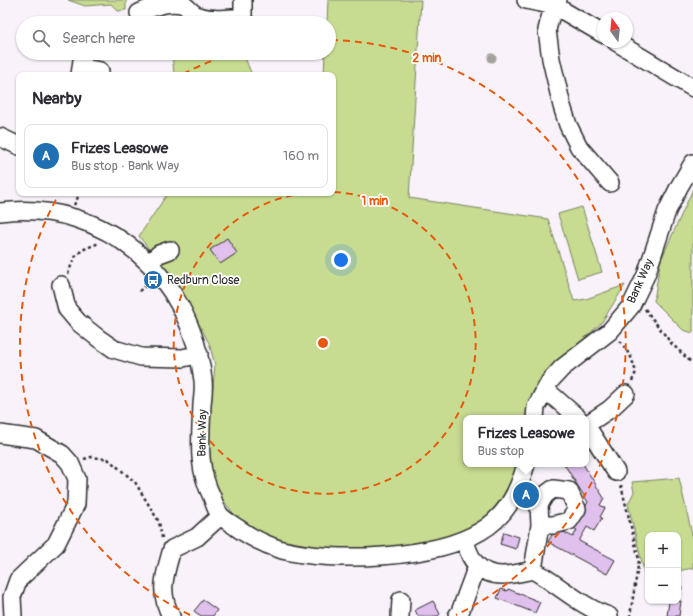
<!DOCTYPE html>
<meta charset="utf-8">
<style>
body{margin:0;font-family:Pangolin,sans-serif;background:#f7f7f7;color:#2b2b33}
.controls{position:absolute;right:12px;bottom:12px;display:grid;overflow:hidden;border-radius:8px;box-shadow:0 1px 3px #0004}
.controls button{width:36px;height:36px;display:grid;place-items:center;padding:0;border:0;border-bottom:1px solid #e1e1e2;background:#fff;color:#2b2b33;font:20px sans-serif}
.compass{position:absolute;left:597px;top:12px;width:36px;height:36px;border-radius:50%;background:#fff;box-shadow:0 1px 3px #0004;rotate:345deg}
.you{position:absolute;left:341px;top:260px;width:14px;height:14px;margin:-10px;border:3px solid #fff;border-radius:50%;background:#1a73e8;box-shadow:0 0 0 6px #1a73e833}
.badge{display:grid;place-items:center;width:26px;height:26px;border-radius:50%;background:#1f6fb2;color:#fff;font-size:13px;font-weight:700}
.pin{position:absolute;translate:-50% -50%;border:2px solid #fff;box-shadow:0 1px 4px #0006}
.popup{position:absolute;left:463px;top:415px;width:126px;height:52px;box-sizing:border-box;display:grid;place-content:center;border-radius:8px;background:#fff;filter:drop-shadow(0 1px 3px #0005);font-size:13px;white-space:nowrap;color:#7c7c81}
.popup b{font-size:15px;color:#2b2b33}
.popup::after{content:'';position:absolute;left:50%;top:100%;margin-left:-8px;border:8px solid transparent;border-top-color:#fff}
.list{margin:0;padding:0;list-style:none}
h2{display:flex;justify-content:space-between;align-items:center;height:52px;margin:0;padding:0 16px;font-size:17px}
h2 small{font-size:13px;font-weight:400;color:#7c7c81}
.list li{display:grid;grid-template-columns:26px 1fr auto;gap:12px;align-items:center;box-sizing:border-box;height:64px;margin:0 8px 8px;padding:0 8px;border:1px solid #e1e1e2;border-radius:8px}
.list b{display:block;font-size:15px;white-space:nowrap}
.list p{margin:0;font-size:13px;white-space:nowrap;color:#7c7c81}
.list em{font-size:13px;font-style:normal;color:#7c7c81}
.icon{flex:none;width:22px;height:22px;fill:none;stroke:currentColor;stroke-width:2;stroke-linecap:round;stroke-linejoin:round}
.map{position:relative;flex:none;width:693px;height:616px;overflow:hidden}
.search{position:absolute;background:#fff;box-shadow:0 1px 3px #0004;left:16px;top:16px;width:320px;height:44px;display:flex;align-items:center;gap:10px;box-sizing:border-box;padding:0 14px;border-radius:22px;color:#7c7c81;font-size:15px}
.panel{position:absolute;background:#fff;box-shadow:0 1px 3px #0004;left:16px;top:72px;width:320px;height:124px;border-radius:8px}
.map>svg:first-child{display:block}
.green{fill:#c7db91;stroke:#79835e}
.building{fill:#e0c0ed;stroke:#2b2b2b}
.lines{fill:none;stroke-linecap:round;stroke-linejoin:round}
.minor-casing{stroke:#2b2b2b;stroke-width:20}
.path{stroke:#2b2b2b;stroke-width:2.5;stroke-dasharray:3 3;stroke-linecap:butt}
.minor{stroke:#fff;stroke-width:17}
.tree{fill:#a2a29a}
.ring{fill:none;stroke:#e8590c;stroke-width:2;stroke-dasharray:7 5}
.labels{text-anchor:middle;stroke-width:3.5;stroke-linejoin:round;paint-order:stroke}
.poi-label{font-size:12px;fill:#2b2b2b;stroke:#fff;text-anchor:start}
.street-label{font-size:12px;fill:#2b2b2b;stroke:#fff}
.centre{fill:#e8590c;stroke:#fff;stroke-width:2}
.ring-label{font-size:12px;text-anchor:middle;font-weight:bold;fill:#e8590c;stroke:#fff;stroke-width:3.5;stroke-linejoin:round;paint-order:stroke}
</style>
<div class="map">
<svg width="693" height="616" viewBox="0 0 693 616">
<rect width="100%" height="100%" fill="#f9f2fb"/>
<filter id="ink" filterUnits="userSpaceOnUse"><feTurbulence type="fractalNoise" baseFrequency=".025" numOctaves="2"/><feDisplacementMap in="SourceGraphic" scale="8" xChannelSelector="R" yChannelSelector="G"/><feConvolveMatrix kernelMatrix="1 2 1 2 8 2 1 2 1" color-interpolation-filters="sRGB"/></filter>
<g filter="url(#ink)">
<path class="green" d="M68,0H126V10L118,11L111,4L85,6Z
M328,0H421L409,198L548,219L574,301L586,299L625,285L602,322L536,384L529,418H466V464H519L515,481L494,511L465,532L430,542L377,552H338L267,537L236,517L214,488L206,459L215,365L209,343L184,296L139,236L168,193H333V75H324L325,53H329V23H327Z
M172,53H243L252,75H174Z
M693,189V333L683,330L654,301L660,262Z
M582,207L602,272L578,279L558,214Z
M679,478L693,539V568L678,571V535H648V576H645L628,504L634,492L632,482Z"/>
<path class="building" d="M227,238L237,253L220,264L210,250Z
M564,464H583L604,498L600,505L605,508L600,517L602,518L594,531L587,527L579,541L615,560L607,574L548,542L556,528L573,537L577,530L573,528L588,502Z
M504,532L519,537L516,549L500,544Z
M678,573L682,589L678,590Z
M501,589L507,591L508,589L540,602L535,613L497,598Z
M203,600L217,610L213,616H201L194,611Z
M433,601L440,614L438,616H418L415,610Z
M669,601H681L679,616H667Z"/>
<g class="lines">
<defs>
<path id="minor" d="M243,0V17L245,23
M526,0L555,6L603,34
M558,0L550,18L547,30L551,59L562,106L568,125L579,147L610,183
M139,13C153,7 169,0 184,5C188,8 192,13 196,15C210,21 228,18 243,17
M616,42L693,88
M81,68L100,71
M80,75L83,53
M0,137L19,146
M0,212C106,199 191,276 203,380C204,388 203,396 202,404C201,438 196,465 212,497C214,503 216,510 220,515C224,520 231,523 236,527C250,537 266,545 282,550C334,563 435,559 481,531C505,517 519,491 526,464
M149,263L159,254L170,250
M61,285L67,309L78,322L98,338L114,349L141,357L183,358L199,354
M546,390L578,418
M535,418L536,407L550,381L562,368L610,331L631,306L646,275L667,211L679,187L693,163
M586,425L616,472
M586,425L610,409L626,394
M0,434L36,439L62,454L70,463L77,479L76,504L56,544L18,580L12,597L13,616
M464,540C468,549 470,559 477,565C492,581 515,574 533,570C556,583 585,609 609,616
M533,570L540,525L539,505L545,495L553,489L569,491L577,509L569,521L553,525H540
M171,616C158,592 165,574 172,549L197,537L220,516
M400,616L401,600
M457,616L460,612L477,566"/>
</defs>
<use href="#minor" class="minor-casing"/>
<path class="path" d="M74,205L80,193
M68,274L74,258L82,250L99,243
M139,291L149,284
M645,309L671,343L690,361H693
M620,341L631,357L636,372L632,381
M84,459L91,457L108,459L135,482L159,522L162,538
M621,485L639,560L630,616"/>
<use href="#minor" class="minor"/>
</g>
<circle class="tree" cx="492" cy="58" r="4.5"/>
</g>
<g class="ring">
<path d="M334 192A151 151 0 1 1 305 193"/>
<path d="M190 615A303 303 0 0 1 59 194M183 74A303 303 0 0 1 234 53M331 40A303 303 0 0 1 456 615"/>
</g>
<defs>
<symbol id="bus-disc" viewBox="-11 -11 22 22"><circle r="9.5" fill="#1f6fb2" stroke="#fff"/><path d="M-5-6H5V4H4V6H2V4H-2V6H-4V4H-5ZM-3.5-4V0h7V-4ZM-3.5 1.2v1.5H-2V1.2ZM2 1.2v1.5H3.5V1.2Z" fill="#fff"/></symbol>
</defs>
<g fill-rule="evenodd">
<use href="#bus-disc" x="142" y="269" width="22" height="22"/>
</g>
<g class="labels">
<g class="poi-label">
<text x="167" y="284">Redburn Close</text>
</g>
<g class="street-label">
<text transform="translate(640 281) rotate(-66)" y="4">Bank Way</text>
<text transform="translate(202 433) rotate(-89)" y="4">Bank Way</text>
</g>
</g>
<circle cx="323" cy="343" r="6" class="centre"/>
<g class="ring-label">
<text x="427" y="62">2 min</text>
<text x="375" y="205">1 min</text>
</g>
</svg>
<div class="controls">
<button>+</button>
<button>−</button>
</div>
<svg class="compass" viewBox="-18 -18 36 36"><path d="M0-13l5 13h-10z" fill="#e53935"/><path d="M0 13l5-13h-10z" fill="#7c7c81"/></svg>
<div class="you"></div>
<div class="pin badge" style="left:526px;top:495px">A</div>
<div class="popup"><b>Frizes Leasowe</b>Bus stop</div>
<div class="search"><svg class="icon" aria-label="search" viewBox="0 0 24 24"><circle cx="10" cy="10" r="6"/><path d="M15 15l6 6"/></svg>Search here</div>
<section class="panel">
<h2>Nearby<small></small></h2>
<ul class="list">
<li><span class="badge">A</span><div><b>Frizes Leasowe</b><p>Bus stop · Bank Way</p></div><em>160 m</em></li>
</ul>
</section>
</div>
